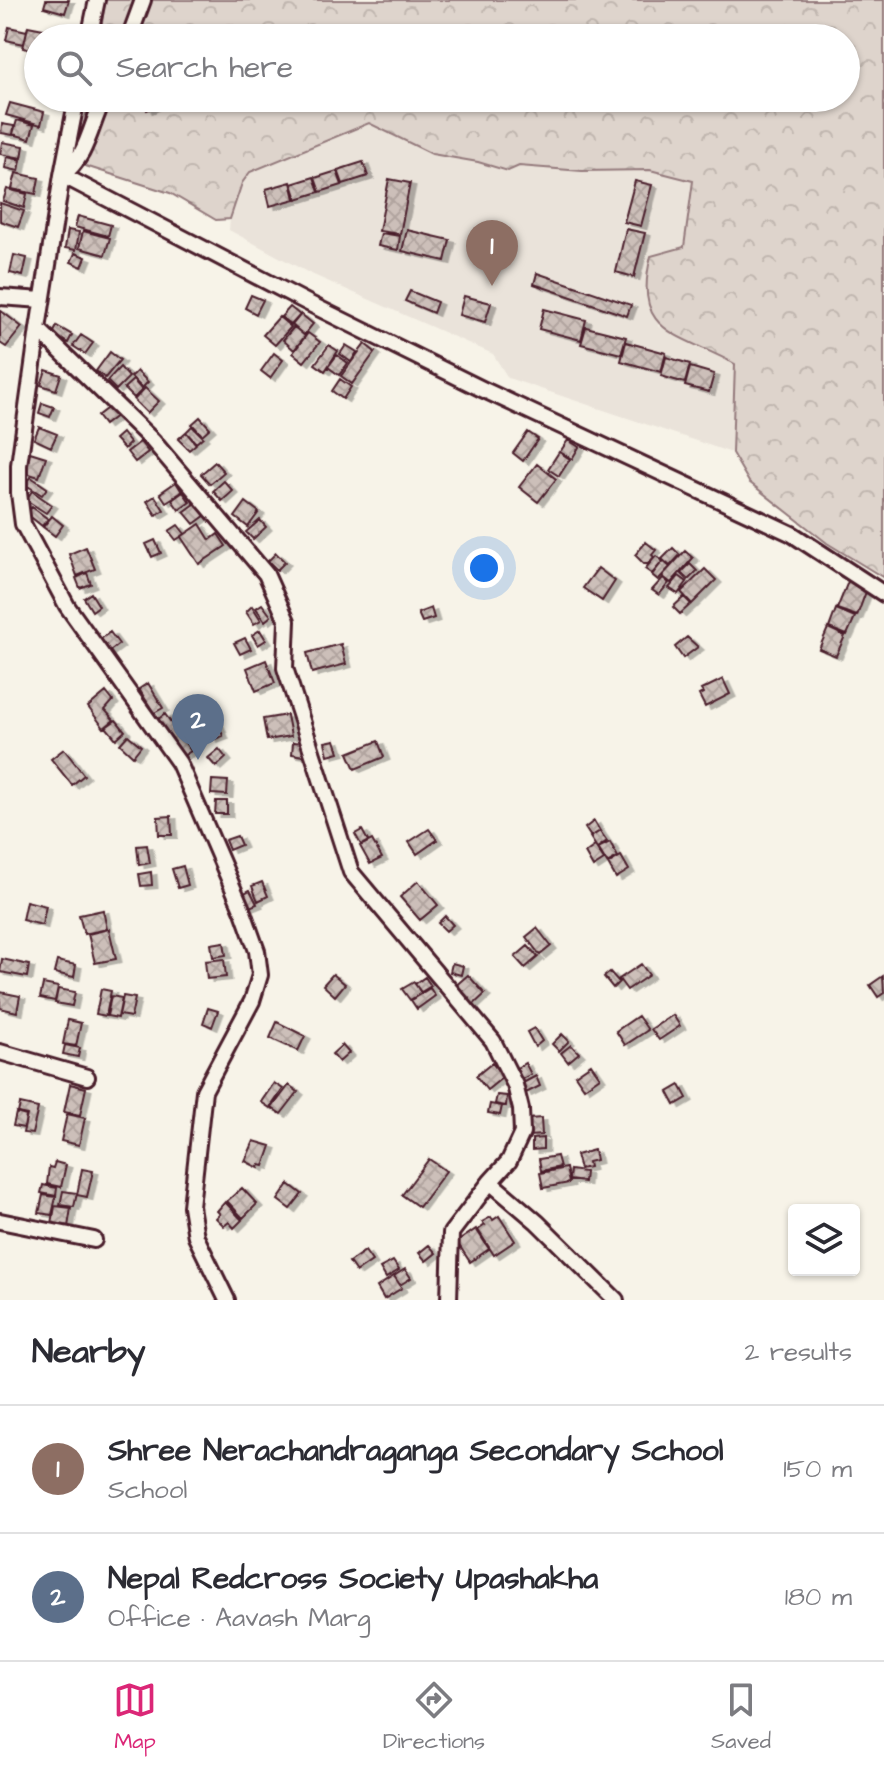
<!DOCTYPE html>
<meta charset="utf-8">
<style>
body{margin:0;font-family:"Architects Daughter",sans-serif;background:#f7f7f7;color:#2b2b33}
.controls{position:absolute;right:24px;bottom:24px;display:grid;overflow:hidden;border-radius:8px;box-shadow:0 2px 6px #0004}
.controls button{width:72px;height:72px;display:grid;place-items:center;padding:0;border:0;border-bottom:2px solid #e1e1e2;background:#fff;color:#2b2b33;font:40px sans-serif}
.you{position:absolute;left:484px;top:568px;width:28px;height:28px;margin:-20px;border:6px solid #fff;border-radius:50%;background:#1a73e8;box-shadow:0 0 0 12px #1a73e833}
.badge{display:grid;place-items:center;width:52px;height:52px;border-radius:50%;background:#db2777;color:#fff;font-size:26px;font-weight:700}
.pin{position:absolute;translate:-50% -66px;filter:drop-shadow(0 2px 4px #0008)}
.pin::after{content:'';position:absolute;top:42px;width:28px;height:24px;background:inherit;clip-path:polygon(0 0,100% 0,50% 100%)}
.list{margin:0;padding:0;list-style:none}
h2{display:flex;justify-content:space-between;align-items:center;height:104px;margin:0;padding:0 32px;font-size:34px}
h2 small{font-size:26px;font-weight:400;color:#7c7c81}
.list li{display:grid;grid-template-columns:52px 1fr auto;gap:24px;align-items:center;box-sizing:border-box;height:128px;padding:0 32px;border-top:2px solid #e1e1e2}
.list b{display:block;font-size:30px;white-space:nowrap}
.list p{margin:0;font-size:26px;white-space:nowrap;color:#7c7c81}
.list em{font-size:26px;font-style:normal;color:#7c7c81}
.icon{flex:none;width:44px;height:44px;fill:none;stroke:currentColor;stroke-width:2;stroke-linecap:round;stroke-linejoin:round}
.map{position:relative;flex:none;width:884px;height:1300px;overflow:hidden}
.search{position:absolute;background:#fff;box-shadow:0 2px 6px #0004;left:24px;right:24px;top:24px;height:88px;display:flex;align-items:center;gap:20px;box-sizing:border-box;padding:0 28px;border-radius:44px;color:#7c7c81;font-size:30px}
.sheet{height:360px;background:#fff}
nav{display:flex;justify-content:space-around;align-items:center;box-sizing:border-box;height:112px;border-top:2px solid #e1e1e2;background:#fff;font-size:22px;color:#7c7c81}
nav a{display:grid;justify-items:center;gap:4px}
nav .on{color:#db2777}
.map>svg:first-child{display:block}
.built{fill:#eae3da}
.forest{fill:url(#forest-crowns);stroke:#947a7c;stroke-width:2}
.building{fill:url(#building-cross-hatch);stroke:#4a1f2b;stroke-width:2;filter:url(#shadow)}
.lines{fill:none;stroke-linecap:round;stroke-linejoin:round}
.minor-casing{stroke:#4a1f2b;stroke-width:20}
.minor{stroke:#f7f3e8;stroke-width:14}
</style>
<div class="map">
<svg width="884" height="1300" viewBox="0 0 884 1300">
<defs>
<pattern id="forest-crowns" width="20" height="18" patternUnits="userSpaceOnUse" patternTransform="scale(2)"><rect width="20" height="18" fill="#ded4cc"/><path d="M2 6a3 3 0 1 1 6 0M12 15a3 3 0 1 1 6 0" fill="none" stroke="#c0b6af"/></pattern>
<pattern id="building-cross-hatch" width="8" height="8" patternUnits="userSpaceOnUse" patternTransform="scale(2)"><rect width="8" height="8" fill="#ccbfb9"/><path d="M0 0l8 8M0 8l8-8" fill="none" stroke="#b1a49f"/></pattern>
<filter id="shadow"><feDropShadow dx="5.5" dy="3" stdDeviation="0" flood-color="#0004"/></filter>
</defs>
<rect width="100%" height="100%" fill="#f7f3e8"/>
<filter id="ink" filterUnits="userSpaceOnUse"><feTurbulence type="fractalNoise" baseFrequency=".0125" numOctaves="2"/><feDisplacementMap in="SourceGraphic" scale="16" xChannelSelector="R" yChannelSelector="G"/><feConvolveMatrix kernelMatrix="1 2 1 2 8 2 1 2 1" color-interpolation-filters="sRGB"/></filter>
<g filter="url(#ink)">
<path class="built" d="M369,123L386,131L508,170L519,166L582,171L650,170L693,181L684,247L658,326L735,364L732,453L508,378L493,354L309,273L229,230L230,219L242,182L250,172Z"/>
<path class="forest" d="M105,0H884V578L827,543L749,482L732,453L735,364C680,333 631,335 651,256L684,247L693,181L650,170L582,171L519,166L508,171L478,162L432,154L369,123L250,172L242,183L230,219L216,220L170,193L76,163L89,98H846V38H100Z"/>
<path class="building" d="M46,0H69L65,13L44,7Z
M28,26L59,32L58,38H38V51L23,48Z
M9,27L27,31L24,44L6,40Z
M147,98H158L160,104L147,110L142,100Z
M10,103L44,112L41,125L6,115Z
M17,120L34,125L30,139L13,134Z
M2,124L14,126L13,135L1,133Z
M2,142L24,146L22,158L0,154Z
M7,157L21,160L19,171L5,168Z
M363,162L368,176L343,184L338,170Z
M337,171L342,185L320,192L315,178Z
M16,173L39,178L36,194L12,189Z
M314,177L319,192L297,199L292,184Z
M389,179L410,183L400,234L379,231Z
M635,181L652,185L641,226L624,222Z
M291,182L295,199L270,206L266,189Z
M7,189L27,194L24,208L3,201Z
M0,203L24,211L18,227L0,221Z
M78,216L111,225L108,236L75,227Z
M626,229L645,233L634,277L616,272Z
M68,230L79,232L76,250L65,248Z
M407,230L450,240L445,261L402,251Z
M83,231L110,238L105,255L79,248Z
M381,233L400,236L398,250L378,246Z
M75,253L86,257L82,267L71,262Z
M14,255L27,258L23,276L10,273Z
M537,273L631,305L627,316L534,284Z
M410,291L437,302L433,313L405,301Z
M251,295L263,300L256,314L245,308Z
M464,296L491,303L485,322L459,315Z
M290,307L300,315L291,325L281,317Z
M544,309L586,320L581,340L539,329Z
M0,310L22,327L6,347L0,343Z
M301,314L313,324L304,335L292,325Z
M279,317L291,327L275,345L263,335Z
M57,326L72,335L68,343L53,334Z
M294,327L305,336L294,350L283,340Z
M586,327L626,337L621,354L581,344Z
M308,333L320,342L304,362L293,353Z
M81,335L93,343L85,354L73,346Z
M626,342L666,353L661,372L621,361Z
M365,344L375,352L352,384L341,376Z
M329,345L338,351L325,371L315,364Z
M346,345L357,352L351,362L340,354Z
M110,352L120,360L105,378L96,371Z
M274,353L283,360L270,378L261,371Z
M337,355L348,363L339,375L328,367Z
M666,357L690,364L685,383L661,376Z
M120,367L129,377L116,390L107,381Z
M690,367L714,374L709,392L685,386Z
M46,370L61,375L56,390L41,385Z
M137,371L148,382L142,388L131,377Z
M340,379L351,387L343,399L332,391Z
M133,380L142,390L134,398L124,388Z
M145,388L159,401L147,413L134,400Z
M42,403L54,407L50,417L39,413Z
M110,406L117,415L104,425L97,416Z
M200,417L210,428L202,435L192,424Z
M192,426L203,437L196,443L186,432Z
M39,427L57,434L51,447L34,439Z
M186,432L196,444L189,450L178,439Z
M528,432L538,439L523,461L513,453Z
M122,433L130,443L124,449L115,439Z
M568,440L579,447L572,459L560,452Z
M140,442L148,452L135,462L127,452Z
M30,452L46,457L39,477L23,472Z
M559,452L570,459L559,476L548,469Z
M215,462L224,472L210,484L201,474Z
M537,464L556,479L538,502L519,487Z
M31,477L47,488L42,495L26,485Z
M224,481L233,491L222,501L213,491Z
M176,482L182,492L166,502L160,493Z
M32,491L52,505L46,513L26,500Z
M183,492L190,502L179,510L172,500Z
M155,496L164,510L156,515L147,501Z
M246,502L259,512L248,527L235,517Z
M196,503L206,515L194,524L184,512Z
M32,507L48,519L42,526L27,514Z
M52,516L63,525L55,536L43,527Z
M260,520L266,527L253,539L246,532Z
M200,524L210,540L218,534L226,546L199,564L181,537Z
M178,525L185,534L176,540L169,531Z
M155,540L161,553L152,557L146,544Z
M646,542L656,550L652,555L654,557L648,564H644L635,555Z
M86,547L95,569L77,576L69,554Z
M673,548L680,555L670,566L662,559Z
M685,551L693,558L671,583L662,576Z
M276,553L285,562L277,570L268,561Z
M656,556L663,561L652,574L645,569Z
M663,561L670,567L658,580L652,575Z
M690,564L697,571L688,580L681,573Z
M598,568L615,581L602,601L583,588Z
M705,569L716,580L692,604L681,592Z
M87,573L91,584L80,588L76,578Z
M679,576L687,582L678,594L669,588Z
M663,578L669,583L659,595L652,590Z
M849,579L868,586L857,616L837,609Z
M91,593L99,606L92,611L84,598Z
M684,597L691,604L680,614L673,607Z
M262,604L271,616L265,621L256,608Z
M252,606L261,620L254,624L246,612Z
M431,608L434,618L422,622L418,613Z
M836,609L855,617L847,635L829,628Z
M828,628L845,636L836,656L819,649Z
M260,630L266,640L258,645L252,635Z
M110,632L119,644L107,653L98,641Z
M687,637L698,647L683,658L675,647Z
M245,638L251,649L240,654L234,643Z
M341,644L346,664L312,673L307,653Z
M266,660L275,683L256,691L247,668Z
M723,679L730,694L705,707L699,695L703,693L701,690Z
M148,683L163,708L154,713L139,689Z
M106,692L113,701L105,710L114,720L104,728L88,707Z
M165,714L191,751L183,756L157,720Z
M287,715L291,736L267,740L263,719Z
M116,720L125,731L116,739L106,727Z
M217,721L223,736L212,740L207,725Z
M128,735L141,746L133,756L120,744Z
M335,740L339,752L328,755L325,742Z
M378,741L384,757L355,769L348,753Z
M293,742L305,743L304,756L292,754Z
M64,749L84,775L72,785L51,759Z
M219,749L226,758L216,767L208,758Z
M212,780L228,781L227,795L211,794Z
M216,801H227V814H215Z
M171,816L172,835H159L158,817Z
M594,821L600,831L591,837L585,828Z
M429,829L437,840L417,854L409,842Z
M362,830L368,841L361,845L355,834Z
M600,831L607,841L597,848L590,837Z
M237,836L241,845L229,850L225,840Z
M372,840L382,858L370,864L360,846Z
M610,842L618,857L607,863L598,848Z
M147,845L150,863L139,865L137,846Z
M595,846L604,860L593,867L585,853Z
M621,856L629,870L616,878L608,864Z
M183,866L188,885L178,888L172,869Z
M151,872L152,885L141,886L139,874Z
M418,881L438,905L420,920L400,897Z
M262,882L268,896L258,901L252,886Z
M250,890L257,904L247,908L241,895Z
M26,901L46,906L42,925L22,920Z
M103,910L107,929L84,934L79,915Z
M445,916L453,925L446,931L438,923Z
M537,928L551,946L540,955L526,937Z
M109,929L116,959L95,963L88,934Z
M224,942L226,955L213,957L211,944Z
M528,946L538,957L525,968L515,957Z
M2,959L29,965L27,977L0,972Z
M224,959L226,977L207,979L205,961Z
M57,961L76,965L74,977L54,973Z
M452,963L463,966L461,975L450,972Z
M641,964L649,975L627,990L619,979Z
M610,972L619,982L613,988L604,977Z
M333,974L345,984L335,996L323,985Z
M468,975L485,994L471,1007L454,987Z
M883,976L884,993L878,997L870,985Z
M425,977L431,986L421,992L415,984Z
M414,982L421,993L410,1000L402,989Z
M43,984L58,987L55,1001L40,998Z
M430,988L435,996L417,1009L411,1000Z
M58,989L75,992L72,1006L55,1003Z
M101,989L111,991L106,1016L96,1014Z
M0,992L20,996L17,1012L0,1008Z
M111,996L122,998L118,1018L107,1016Z
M123,996L135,998L131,1017L119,1015Z
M208,1008L218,1011L212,1027L203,1023Z
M673,1015L680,1026L659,1040L651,1029Z
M638,1016L648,1030L625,1045L616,1031Z
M68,1020L81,1023L76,1046L63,1044Z
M277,1022L305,1036L298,1051L270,1038Z
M534,1028L542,1041L535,1047L527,1032Z
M562,1034L569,1041L559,1051L552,1044Z
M65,1045L80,1048L78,1057L63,1054Z
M342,1045L349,1053L339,1062L332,1054Z
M571,1045L579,1053L568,1062L561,1053Z
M492,1063L503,1077L487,1090L476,1076Z
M525,1063L531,1074L522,1079L515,1069Z
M591,1064L600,1077L584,1088L575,1075Z
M536,1076L540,1086L526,1093L521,1084Z
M274,1083L283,1089L270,1108L261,1102Z
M70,1084L86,1088L80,1115L64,1112Z
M289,1085L298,1092L281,1114L272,1108Z
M680,1085L687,1098L675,1105L668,1092Z
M497,1095L507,1096L506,1106L495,1104Z
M20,1104L38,1108L32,1134L23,1133L27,1115L18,1113Z
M490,1104L502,1106L500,1115L488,1113Z
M16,1113L26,1116L24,1128L13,1126Z
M67,1114L85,1118L79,1145L61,1141Z
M541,1118L542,1135L529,1136V1119Z
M543,1138V1149L532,1150V1139Z
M254,1141L271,1146L264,1166L260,1165L259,1168L245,1161Z
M594,1150L596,1160L588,1162L589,1167L580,1169L576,1155Z
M557,1156L560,1167L541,1171L539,1159Z
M429,1159L446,1171L419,1207L402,1195Z
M55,1162L66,1165L61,1187L47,1184L49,1167L53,1168Z
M566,1168L569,1183L543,1188L540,1173Z
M82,1169L93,1171L87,1197L77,1195Z
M570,1170L585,1172L584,1182L569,1180Z
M289,1184L302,1194L290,1209L278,1200Z
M43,1185L57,1188L56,1196L41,1193Z
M242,1188L257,1204L243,1218L227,1201Z
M63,1191L77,1193L74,1207L60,1205Z
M43,1195L56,1197L52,1215L39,1213Z
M225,1202L242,1220L234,1228L229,1222L224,1226L216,1218L220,1214L217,1211Z
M55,1206L71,1208L68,1227L52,1224Z
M499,1216L515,1241L494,1255L478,1230L485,1225L482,1222L491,1217L493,1220Z
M476,1229L489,1249L470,1262L457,1242Z
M429,1245L436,1253L426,1261L419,1253Z
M365,1251L372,1261L356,1272L349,1262Z
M393,1261L399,1270L386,1278L380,1268Z
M405,1269L411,1278L400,1285L394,1276Z
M394,1276L402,1288L384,1299L377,1287Z"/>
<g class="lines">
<defs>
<path id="minor" d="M89,38L97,0
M129,38L143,0
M77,98L62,175L38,329L19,465V493L23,524L67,606L179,763L242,909L257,951L260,975L252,1001L204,1091L191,1206L196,1237L227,1300
M104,98C90,125 88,157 62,175L308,303L482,389L792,534L884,594
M0,297L42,300
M38,329L153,441L266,574L287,621L285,668L351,872L493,1041L515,1085L521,1109L522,1133L509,1161L490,1182L451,1233L449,1300
M0,1052L87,1077
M490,1182L537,1222L616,1300
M0,1221L94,1240"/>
</defs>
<use href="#minor" class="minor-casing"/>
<use href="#minor" class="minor"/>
</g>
</g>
</svg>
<div class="controls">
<button><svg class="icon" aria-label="layers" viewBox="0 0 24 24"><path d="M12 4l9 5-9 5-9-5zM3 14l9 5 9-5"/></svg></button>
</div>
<div class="you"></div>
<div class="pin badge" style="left:492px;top:286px;background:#8d6e63">1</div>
<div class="pin badge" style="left:198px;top:760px;background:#5c6f8a">2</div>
<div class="search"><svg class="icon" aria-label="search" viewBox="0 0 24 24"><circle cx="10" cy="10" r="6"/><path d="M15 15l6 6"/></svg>Search here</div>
</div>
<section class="sheet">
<h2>Nearby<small>2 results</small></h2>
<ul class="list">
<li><span class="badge" style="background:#8d6e63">1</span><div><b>Shree Nerachandraganga Secondary School</b><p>School</p></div><em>150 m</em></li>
<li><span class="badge" style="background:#5c6f8a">2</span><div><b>Nepal Redcross Society Upashakha</b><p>Office · Aavash Marg</p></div><em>180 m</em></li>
</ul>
</section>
<nav>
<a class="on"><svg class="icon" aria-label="map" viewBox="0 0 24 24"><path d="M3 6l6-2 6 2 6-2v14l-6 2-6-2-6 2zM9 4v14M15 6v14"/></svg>Map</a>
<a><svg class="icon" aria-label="directions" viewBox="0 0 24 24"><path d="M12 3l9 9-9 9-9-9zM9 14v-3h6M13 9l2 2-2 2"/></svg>Directions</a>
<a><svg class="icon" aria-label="saved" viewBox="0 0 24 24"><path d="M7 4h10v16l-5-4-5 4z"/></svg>Saved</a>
</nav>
